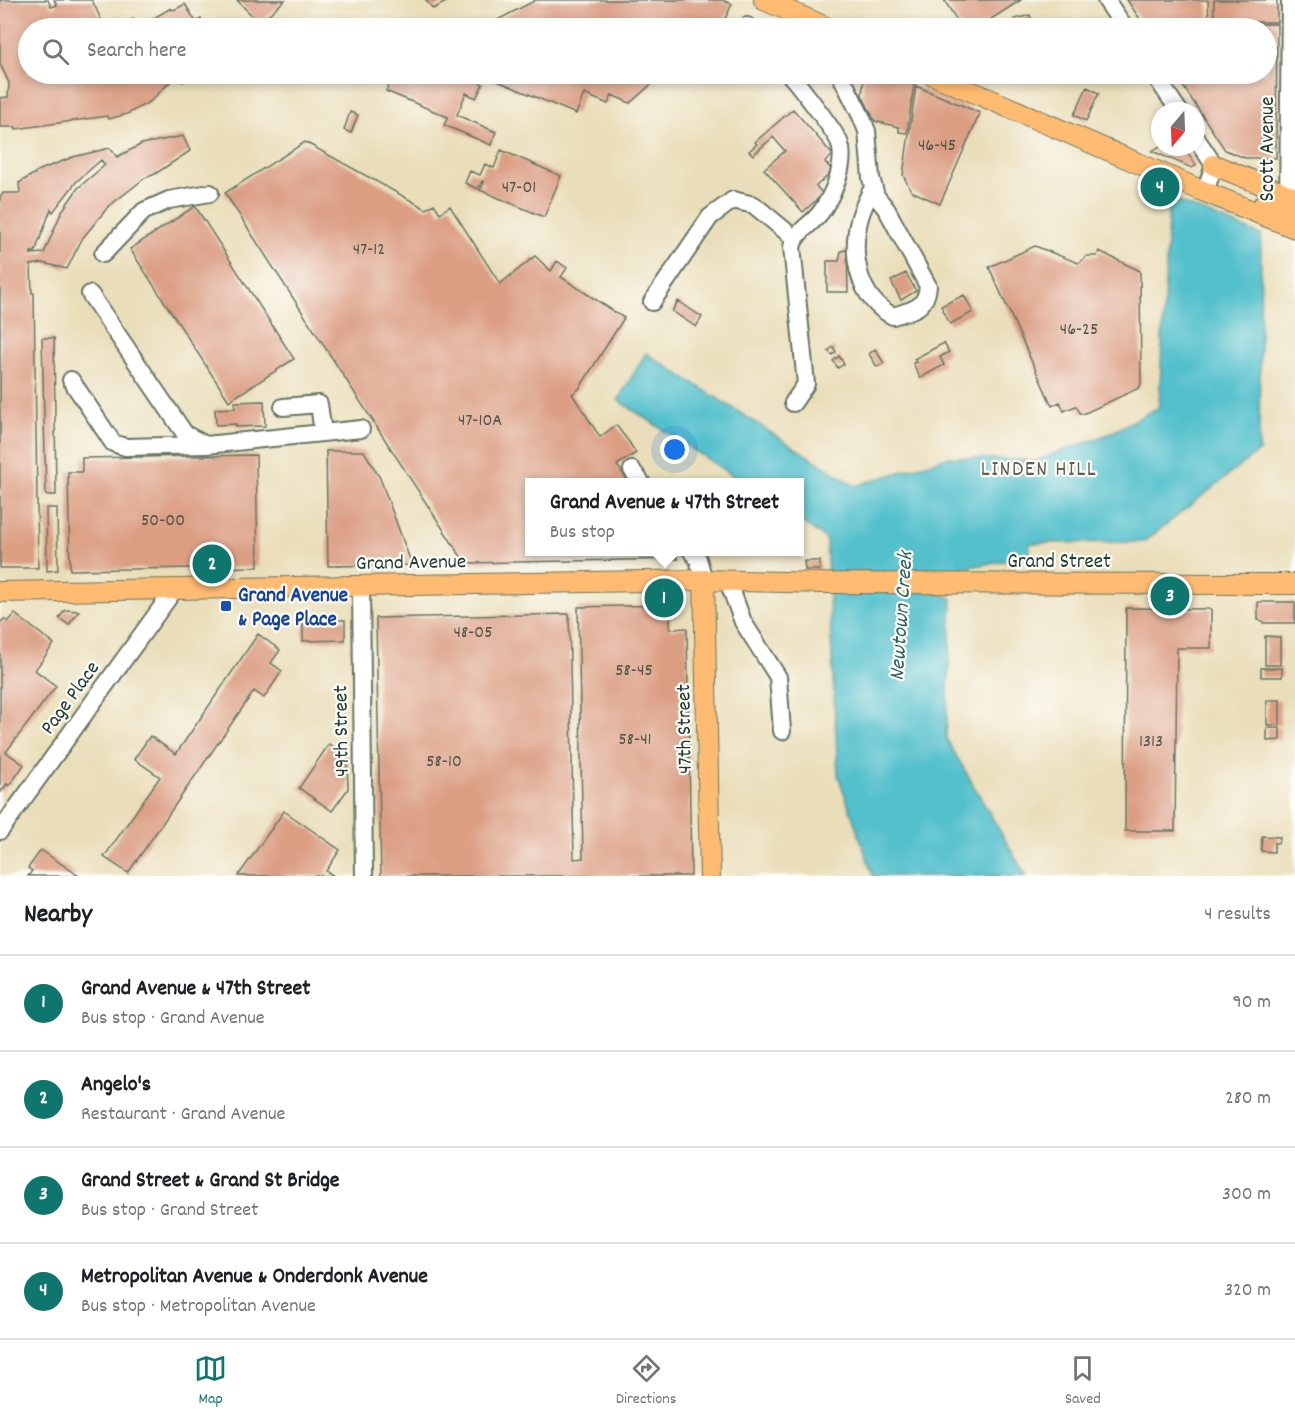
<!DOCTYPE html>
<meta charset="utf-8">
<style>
body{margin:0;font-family:Dekko,sans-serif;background:#f6f6f6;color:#202124}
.compass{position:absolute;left:1151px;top:102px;width:54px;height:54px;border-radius:50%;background:#fff;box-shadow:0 3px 9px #0003;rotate:199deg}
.you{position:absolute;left:675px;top:450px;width:21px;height:21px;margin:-15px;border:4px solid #fff;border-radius:50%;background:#1a73e8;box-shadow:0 0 0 9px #1a73e833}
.badge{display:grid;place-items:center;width:39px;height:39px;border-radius:50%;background:#0f766e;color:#fff;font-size:20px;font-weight:700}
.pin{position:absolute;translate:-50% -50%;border:3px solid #fff;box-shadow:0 2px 6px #0006}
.popup{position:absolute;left:525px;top:478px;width:279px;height:78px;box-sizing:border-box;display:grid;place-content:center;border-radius:0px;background:#fff;filter:drop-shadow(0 2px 4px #0005);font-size:20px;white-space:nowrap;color:#757577}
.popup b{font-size:22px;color:#202124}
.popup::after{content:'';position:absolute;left:50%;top:100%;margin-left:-12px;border:12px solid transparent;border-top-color:#fff}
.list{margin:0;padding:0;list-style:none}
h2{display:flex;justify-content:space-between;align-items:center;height:78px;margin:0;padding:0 24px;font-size:26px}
h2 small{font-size:20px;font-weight:400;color:#757577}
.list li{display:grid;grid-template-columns:39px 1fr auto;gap:18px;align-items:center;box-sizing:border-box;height:96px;padding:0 24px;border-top:2px solid #e0e0e0}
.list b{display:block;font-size:22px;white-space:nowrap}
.list p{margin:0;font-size:20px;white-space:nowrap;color:#757577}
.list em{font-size:20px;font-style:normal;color:#757577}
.icon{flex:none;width:33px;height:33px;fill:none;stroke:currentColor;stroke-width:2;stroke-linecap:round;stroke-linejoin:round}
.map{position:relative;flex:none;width:1295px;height:876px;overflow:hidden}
.search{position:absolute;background:#fff;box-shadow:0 3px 9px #0003;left:18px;right:18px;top:18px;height:66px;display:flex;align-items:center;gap:15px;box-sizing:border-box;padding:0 21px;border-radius:33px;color:#757577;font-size:22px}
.sheet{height:462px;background:#fff}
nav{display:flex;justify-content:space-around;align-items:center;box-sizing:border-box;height:84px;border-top:2px solid #e0e0e0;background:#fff;font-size:16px;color:#757577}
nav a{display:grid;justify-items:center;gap:3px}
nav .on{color:#0f766e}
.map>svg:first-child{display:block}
.water{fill:#53c0cc;stroke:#397e80;stroke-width:1.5}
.building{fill:#db9e83;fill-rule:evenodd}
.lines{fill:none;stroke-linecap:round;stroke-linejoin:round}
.minor-casing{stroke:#667563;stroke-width:20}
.major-casing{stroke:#667563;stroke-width:22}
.minor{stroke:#fff;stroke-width:16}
.major{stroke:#ffbb71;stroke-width:20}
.transit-dot{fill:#1a4fb4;stroke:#fdfcf7;stroke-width:2}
.labels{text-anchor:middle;stroke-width:4.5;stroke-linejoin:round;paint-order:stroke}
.number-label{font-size:18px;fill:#4e5548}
.street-label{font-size:21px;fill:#1f3d34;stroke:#fdfcf7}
.transit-label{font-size:21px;font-weight:bold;fill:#164399;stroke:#fdfcf7;text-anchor:start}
.neighbourhood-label{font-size:22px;letter-spacing:1.5px;fill:#615f50;stroke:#fdfcf7}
.water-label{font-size:22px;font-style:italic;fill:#2f6462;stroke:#fdfcf7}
</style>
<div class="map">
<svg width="1295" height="876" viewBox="0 0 1295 876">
<rect width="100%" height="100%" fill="#fdfcf7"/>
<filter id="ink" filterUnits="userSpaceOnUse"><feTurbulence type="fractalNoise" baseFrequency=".0167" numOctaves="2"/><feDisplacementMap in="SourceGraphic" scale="12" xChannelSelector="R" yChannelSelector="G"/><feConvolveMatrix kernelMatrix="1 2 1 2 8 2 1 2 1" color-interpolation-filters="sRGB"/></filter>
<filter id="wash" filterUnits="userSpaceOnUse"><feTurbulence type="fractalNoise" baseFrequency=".008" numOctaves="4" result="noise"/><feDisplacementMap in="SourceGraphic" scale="24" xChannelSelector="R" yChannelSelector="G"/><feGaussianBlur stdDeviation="1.35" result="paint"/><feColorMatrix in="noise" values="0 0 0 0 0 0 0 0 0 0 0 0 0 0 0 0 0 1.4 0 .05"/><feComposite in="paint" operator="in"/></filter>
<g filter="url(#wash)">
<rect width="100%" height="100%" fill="#eadeba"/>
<path class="water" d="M1169,198L1261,235L1259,451L1144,542L1030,543V556L941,572V593L952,599L946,738L1026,876H873L838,775L826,539L799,520V482H742L618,400L646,353L855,486L948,457L1035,461L1109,434L1159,407Z"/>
<g id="blocks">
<path class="building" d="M0,0H48L51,7L57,5L54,0H92L105,28H28V74H189L183,82L175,77L151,101L127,114L109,119L107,116L16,129V127H0V98L8,97L9,83L0,64Z
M237,0H285L259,23Z
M426,0H450L433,9Z
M536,0H722L732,4L726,17L713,28H482Z
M944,0H1021L977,28H962Z
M1127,0H1208L1209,24H1277L1276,158H1245L1225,150L1175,74H1266V28H1146Z
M1214,0H1277V22H1214Z
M185,4L196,22L201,19L206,28H116L133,19L137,28L171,8L172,10L176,9Z
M1030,15L1034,28H1017L1015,19Z
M394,74H474L472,79L483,84L476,98L466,93L457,115L496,132L491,145L444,125L448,117L386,91Z
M481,74H663L630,103L612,95L608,104L584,94L576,114Z
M850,74H890L914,84L907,133L899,132V127L875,121L862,95L864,77Z
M1029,74H1044L1030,78Z
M916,86L980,113L940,204L911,191L903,175Z
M1087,87L1099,93L1086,121L1074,115Z
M793,109L833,155L825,162L833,171L816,186L823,194L803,212L764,169L785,151L773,137L753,155L749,151L757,144L755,142Z
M350,112L358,115L351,133L344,130Z
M183,136L190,151L155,174L145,178L108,207L82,239L67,269L43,263L31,265L32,293H34L38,568H0V197L3,193H20L19,183L40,170L73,157L110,148L117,157L142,144ZM101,160L105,165L78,188L62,211L44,253L31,254V252H35L51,209L53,212L77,181Z
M305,142L426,209L434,204L440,213L450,206L500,284L535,256L551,271L557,261L567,268L561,277L624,318L579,389L572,394L600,437L616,425L629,442L636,453L617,465L629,482H529V552H673L678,559L465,563L225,193Z
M1160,146L1184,147L1196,165L1192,168L1152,151Z
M501,150L561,176L544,217L480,190L484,182L482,181L478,189L465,183L470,171L480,175L485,164L494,168Z
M195,206L294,359L229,401L130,249Z
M1035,246L1078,263L1087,256H1097L1099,251L1140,271L1141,384L1139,388L1083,414L1080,413L1076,406L1064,411L1060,402L1052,406L989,267Z
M847,250L848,292H827V261H839L841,251Z
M906,273L916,291L901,300L891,281Z
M964,295L973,312L950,324L941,306Z
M678,301L702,317L696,327L672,311Z
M42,338H54L56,495H46Z
M944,343L949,352L940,357L944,365L920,378L913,363L916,362L914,359Z
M833,347L836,352L832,355L828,351Z
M875,349L884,363L877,367L869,354Z
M839,356L844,364L838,368L833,361Z
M264,401L265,426L236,427V424L216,425L215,409L235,408V402Z
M326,451H364L380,478L412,565L328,566Z
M256,455L258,567L70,570L68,472H82V458Z
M46,508H57L58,570L47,571Z
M804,561H820V570H805Z
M1258,602H1295V623H1263V621L1258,620Z
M670,605V629L687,628L691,876H381L376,618L569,614L574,859L583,858L578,607Z
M1126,608L1211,609V648H1177L1175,831H1125Z
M65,610L79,611L69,625L59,618Z
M15,614L54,644L35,670L56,686L6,752L24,765L9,786L7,784L0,793V623L4,619L8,622Z
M303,620H345V640L303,641Z
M258,634L280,650L271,663L282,671L264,698L254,691L128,873L104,857L160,777L134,759L150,736L176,754Z
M1265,636L1280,637V665H1265Z
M1261,668H1282V677H1261Z
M1267,700H1280V725H1267Z
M1267,728H1280V740L1267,741Z
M329,744L347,756L348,789L332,811L299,788Z
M284,811L340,850L326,871L334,876H238Z
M1262,836L1280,837L1278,843H1274V852L1261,851Z
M41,850L79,876H28L32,871L28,868Z"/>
</g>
</g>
<g filter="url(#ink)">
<use href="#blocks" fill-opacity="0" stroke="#667563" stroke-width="1.5"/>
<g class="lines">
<defs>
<path id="minor" d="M1106,0L1125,28
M747,26L749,28
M789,74C797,82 838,135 840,144C846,164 834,192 823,209C814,224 796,230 792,247L806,384L793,403
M840,74L861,116L867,131L871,178L876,196L887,210L928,286C926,309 912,310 893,316C857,298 850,253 860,217C863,207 868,197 873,187
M1154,74L1179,111
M1196,138L1214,165L1205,192
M1288,206L1290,0
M103,254L144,211L169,200L210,193
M90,294L185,434L206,445L361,429
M652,302L710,217L733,200L754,205L794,238
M71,380L113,443L125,447L205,445
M283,407L319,404L323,433
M632,470L641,482
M692,552L698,559L704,580
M728,581L743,622L778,677L782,731
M361,586L364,876
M0,831L174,590"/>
<path id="major" d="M764,0L828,28
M931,74L1205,192L1295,228
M1214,165L1295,198
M1263,205L1295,213
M704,580L710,876
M0,592L704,580L822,583L1295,584"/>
</defs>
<use href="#minor" class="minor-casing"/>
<use href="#major" class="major-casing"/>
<use href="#minor" class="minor"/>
<use href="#major" class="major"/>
</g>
</g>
<rect class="transit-dot" x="220" y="600" width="12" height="12" rx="3"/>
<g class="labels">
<g class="number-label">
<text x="937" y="150">46-45</text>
<text x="519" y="192">47-01</text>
<text x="369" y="254">47-12</text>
<text x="1079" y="334">46-25</text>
<text x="480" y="425">47-10A</text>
<text x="163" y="525">50-00</text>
<text x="473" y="637">48-05</text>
<text x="634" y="675">58-45</text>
<text x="635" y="744">58-41</text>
<text x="1151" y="746">1313</text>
<text x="444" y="766">58-10</text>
</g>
<g class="street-label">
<text transform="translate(1266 149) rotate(-90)" y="7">Scott Avenue</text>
<text x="1059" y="567">Grand Street</text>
<text transform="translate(411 561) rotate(-1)" y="7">Grand Avenue</text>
<text transform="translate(69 697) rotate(-54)" y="7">Page Place</text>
<text transform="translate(683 729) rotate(-91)" y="7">47th Street</text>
<text transform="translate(340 731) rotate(-91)" y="7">49th Street</text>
</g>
<g class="transit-label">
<text x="238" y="601">Grand Avenue<tspan x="238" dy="24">&amp; Page Place</tspan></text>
</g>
<g class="neighbourhood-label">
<text x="1039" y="475">LINDEN HILL</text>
</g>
<g class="water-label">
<text transform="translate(899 616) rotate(-86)" y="8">Newtown Creek</text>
</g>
</g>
</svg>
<svg class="compass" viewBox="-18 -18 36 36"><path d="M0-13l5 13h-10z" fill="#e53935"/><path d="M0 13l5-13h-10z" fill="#757577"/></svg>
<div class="you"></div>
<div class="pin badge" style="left:664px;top:598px">1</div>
<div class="popup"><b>Grand Avenue &amp; 47th Street</b>Bus stop</div>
<div class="pin badge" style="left:212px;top:564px">2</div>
<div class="pin badge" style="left:1170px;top:596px">3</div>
<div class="pin badge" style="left:1160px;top:187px">4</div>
<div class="search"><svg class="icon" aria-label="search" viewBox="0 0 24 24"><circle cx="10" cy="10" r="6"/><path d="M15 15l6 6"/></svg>Search here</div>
</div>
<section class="sheet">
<h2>Nearby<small>4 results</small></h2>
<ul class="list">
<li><span class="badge">1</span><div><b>Grand Avenue &amp; 47th Street</b><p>Bus stop · Grand Avenue</p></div><em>90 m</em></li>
<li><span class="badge">2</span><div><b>Angelo's</b><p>Restaurant · Grand Avenue</p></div><em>280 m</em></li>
<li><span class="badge">3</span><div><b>Grand Street &amp; Grand St Bridge</b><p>Bus stop · Grand Street</p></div><em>300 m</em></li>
<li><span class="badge">4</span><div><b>Metropolitan Avenue &amp; Onderdonk Avenue</b><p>Bus stop · Metropolitan Avenue</p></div><em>320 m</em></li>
</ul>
</section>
<nav>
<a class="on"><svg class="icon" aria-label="map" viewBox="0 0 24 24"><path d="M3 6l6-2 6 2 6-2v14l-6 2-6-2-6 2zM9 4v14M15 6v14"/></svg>Map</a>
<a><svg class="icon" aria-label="directions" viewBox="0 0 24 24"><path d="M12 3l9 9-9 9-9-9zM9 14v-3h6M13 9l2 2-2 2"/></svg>Directions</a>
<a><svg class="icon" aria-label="saved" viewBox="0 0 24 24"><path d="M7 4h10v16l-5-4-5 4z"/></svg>Saved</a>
</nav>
